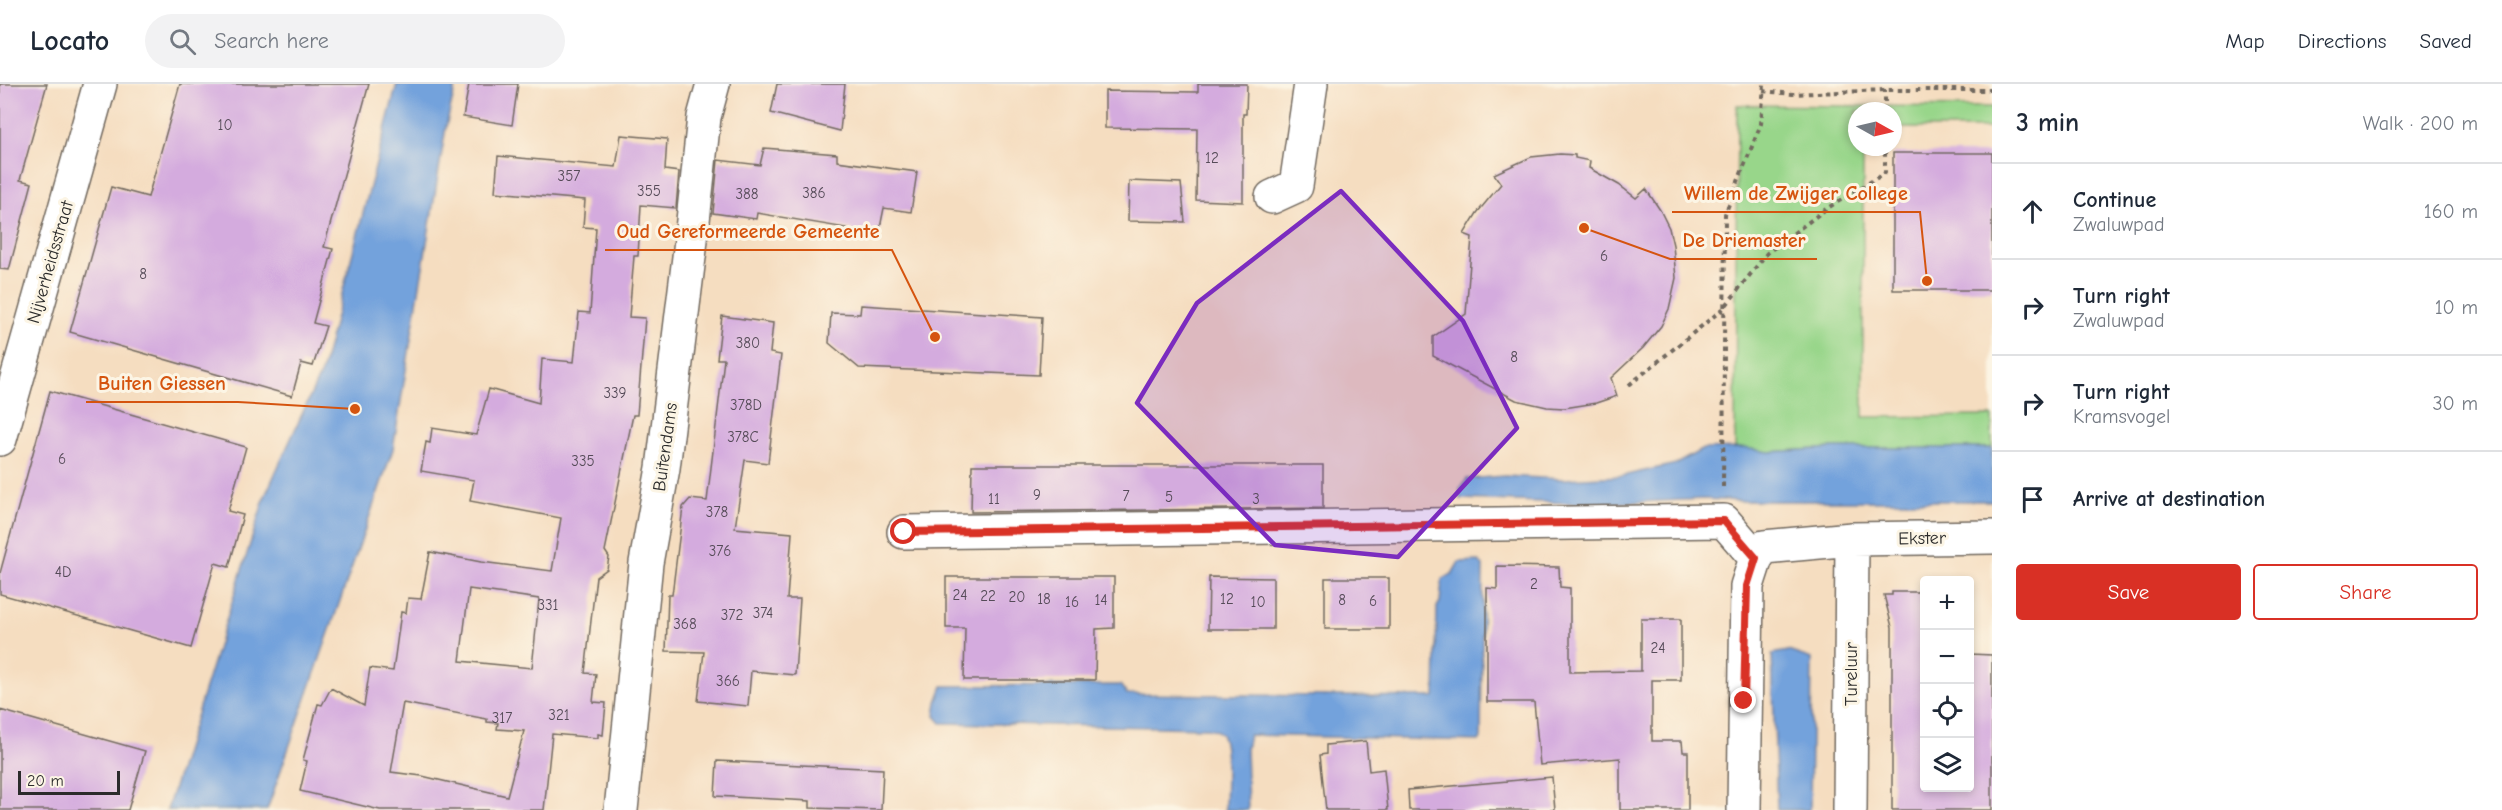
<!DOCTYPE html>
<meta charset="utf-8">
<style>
body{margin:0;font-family:"Comic Neue",sans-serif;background:#f2f2f3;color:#1f2937}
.controls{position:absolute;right:18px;bottom:18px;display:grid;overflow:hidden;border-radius:6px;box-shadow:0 3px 9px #0003}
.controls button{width:54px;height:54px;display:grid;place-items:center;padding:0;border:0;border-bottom:2px solid #e0e1e3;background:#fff;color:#1f2937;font:30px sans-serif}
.compass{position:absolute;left:1848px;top:18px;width:54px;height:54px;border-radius:50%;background:#fff;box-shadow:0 3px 9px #0003;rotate:98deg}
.scale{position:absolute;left:18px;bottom:15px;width:102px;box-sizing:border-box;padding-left:6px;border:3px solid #2b2b2b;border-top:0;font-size:16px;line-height:21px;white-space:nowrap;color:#2b2b2b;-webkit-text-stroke:4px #fcf5e5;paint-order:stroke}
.stop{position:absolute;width:18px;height:18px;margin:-14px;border:4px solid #d93025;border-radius:50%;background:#fff}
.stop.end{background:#d93025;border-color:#fff;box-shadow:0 2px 6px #0008}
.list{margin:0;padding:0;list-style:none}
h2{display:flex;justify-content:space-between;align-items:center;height:78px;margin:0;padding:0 24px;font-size:26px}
h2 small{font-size:20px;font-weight:400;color:#747a83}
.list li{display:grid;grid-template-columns:39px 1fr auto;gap:18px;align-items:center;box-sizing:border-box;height:96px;padding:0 24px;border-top:2px solid #e0e1e3}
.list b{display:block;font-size:22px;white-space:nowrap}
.list p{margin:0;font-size:20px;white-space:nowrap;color:#747a83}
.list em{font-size:20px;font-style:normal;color:#747a83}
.actions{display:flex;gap:12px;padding:18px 24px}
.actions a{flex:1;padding:14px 0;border:2px solid #d93025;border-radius:6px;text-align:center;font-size:21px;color:#d93025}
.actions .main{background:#d93025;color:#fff}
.icon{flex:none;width:33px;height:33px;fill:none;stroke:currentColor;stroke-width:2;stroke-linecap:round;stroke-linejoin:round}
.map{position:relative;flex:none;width:1992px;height:726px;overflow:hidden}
header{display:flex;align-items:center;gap:36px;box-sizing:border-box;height:84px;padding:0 30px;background:#fff;border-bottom:2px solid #e0e1e3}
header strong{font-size:28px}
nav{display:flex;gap:33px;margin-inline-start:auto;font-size:21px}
.search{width:420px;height:54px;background:#f2f2f3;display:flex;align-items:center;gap:15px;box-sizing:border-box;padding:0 21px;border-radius:33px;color:#747a83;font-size:22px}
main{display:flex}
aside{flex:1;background:#fff}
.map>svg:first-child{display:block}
.green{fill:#98d68a;stroke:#62805a;stroke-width:1.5}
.water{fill:#73a2dc;stroke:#4f6684;stroke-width:1.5}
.building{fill:#d4abde;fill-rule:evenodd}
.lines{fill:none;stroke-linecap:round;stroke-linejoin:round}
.minor-casing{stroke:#72695f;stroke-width:36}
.path{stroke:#72695f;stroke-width:4;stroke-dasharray:4.5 4.5;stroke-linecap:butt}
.minor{stroke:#fff;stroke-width:33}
.route{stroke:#d93025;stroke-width:8}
.marked{fill:#7b2cbf;fill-opacity:0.2;stroke:#7b2cbf;stroke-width:4.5;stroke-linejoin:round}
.labels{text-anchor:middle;stroke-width:6;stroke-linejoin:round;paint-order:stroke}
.number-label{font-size:15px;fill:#554b58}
.street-label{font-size:18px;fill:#2b2b2b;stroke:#fcf5e5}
.leader{fill:none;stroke:#d5540f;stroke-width:2}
.callout-dot{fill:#d5540f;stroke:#fcf5e5;stroke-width:2}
.callout-label{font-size:20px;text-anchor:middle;font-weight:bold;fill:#d5540f;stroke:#fcf5e5;stroke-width:6;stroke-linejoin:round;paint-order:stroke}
</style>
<header>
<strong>Locato</strong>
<div class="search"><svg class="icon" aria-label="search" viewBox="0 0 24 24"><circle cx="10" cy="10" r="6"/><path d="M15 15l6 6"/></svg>Search here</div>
<nav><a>Map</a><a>Directions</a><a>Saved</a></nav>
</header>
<main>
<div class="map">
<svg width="1992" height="726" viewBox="0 0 1992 726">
<rect width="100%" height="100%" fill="#fcf5e5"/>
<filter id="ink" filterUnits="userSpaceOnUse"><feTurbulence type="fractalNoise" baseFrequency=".0167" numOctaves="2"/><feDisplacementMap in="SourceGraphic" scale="12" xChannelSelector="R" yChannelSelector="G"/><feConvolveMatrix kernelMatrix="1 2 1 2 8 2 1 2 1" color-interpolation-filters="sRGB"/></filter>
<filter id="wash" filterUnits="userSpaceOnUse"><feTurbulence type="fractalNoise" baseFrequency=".008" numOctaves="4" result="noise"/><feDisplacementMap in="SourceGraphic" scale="24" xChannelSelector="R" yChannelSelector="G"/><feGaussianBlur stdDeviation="1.35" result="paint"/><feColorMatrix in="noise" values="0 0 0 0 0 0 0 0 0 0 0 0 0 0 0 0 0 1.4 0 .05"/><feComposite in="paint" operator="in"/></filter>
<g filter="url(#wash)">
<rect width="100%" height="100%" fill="#f5ddc0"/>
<path class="green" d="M1737,21L1992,23V44H1893V27H1857V63H1863V333L1992,332V364H1834L1769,368L1735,364Z"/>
<path class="water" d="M397,0H456L446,43L393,365L267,726H167L265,412L322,286Z
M1744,364L1769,368L1834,364H1992V417H1743L1704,415L1595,420L1460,415V405L1467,395L1504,392L1564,395L1622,392L1676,380L1703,365Z
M1479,477L1483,482L1481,654L1479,657L1249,651L1246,665L1248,726H1225C1225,709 1229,663 1221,650C1218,646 1213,645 1208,644L941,639L935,632L937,618L943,602L1120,601L1127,610L1435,613L1437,523L1440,518L1442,496L1452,490L1459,478Z
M1788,567L1812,575L1810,726H1777L1772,570Z"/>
<g id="blocks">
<path class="building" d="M0,0H47L20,96L32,99L9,186L0,185Z
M180,0H369L324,163L333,165L313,239L326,242L313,282L301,279L292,312L70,248L111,103L148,113Z
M469,0H518L512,41L463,33Z
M777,0H845L840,47L771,29Z
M1198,0H1247L1246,30H1243V118L1196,116L1197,45L1105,44V7L1198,8Z
M621,51L667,55L665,86L679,88L676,124L641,121L638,172H634L629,233L645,234L637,331H633L605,467L609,473L607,485L596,493L585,589L596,590L593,618L606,619L603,651L598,650V654L552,650L544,726H380L300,707L307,677L303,676L318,620L322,621L331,604L364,622L370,584L393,587L401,528L406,529L408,514L421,515L430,468L481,478L552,487L561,434L470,417L474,396L421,387L426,358L430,359L432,344L476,351L489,305L539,319L542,275L574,278L579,228L590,229L596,144L583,143L585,116L495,108L498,72L616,83ZM469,505L539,515L532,584L460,577ZM403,619L487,635V638L498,639L497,645L524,647L507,712L422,692L391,688Z
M764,64L837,70V77L917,88L911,128L884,124L878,154L851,149L852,145L757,129L756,135L713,129L718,76L760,81Z
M1893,69H1992V206H1893Z
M1560,70L1575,71V74L1590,77L1589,84L1619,101L1636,114L1646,105L1660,126L1669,144L1673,161L1676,194L1669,225L1661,242L1643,264L1611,294L1617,312L1596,319L1564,324L1547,323L1516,316L1433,272V253L1466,230L1472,153L1464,150L1477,129L1501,100L1494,90L1531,73Z
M1129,97L1181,99L1185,138L1128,137Z
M861,221L1042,233L1039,291L859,284L829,259L831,229L860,230Z
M722,232L773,239L770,269L781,271L768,379L745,376L735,444L792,449L787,515H800L795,591L751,587L748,622L698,617L704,568L666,567L668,511H672L683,423L690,415L707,417L724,275H717Z
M50,307L246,363L228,427L243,431L229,483L215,479L191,564L0,510V489Z
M972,381H1323V424L971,428Z
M1497,482L1559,483L1560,503L1570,504V588L1641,587V535H1681V596H1652V657H1682L1683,668H1688V726H1620V674L1540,681L1534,618H1487V504L1497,505Z
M946,493H1114V544L1096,545L1095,596H964L965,544H946Z
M1209,493L1273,494V545H1208Z
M1325,494H1389V545H1325Z
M1892,508H1924V704H1970V570L1992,571V726H1892V543L1884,511H1892Z
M0,626L145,667L128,726H0Z
M1366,657L1369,687L1384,685L1388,726H1326L1320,671L1326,670V661Z
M717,677L883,685L881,726L810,724V717L715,712Z
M1552,693L1555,726H1409L1408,706Z"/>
</g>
</g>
<g filter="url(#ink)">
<use href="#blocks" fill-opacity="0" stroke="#72695f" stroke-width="1.5"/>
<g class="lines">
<defs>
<path id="minor" d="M1272,113L1296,102L1311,0
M0,355L100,0
M904,448L1724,437L1756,474
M621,726L646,479L663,384L690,165L704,33L713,0
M1744,726L1747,502L1756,474L1764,463L1852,455L1992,453
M1850,726L1852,455"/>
</defs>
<use href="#minor" class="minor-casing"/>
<path class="path" d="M1763,7L1793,10L1885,6H1992
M1885,27V6
M1629,301L1724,224L1767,169L1826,125L1885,89V63
M1723,403L1725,130L1761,40L1764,0"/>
<use href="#minor" class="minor"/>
</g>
</g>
<g class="lines" filter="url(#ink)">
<path class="route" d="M904,448L1724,437L1756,474L1747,502L1744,617"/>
</g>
<path class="marked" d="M1341,107L1463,237L1517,344L1398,473L1275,461L1137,319L1197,219Z"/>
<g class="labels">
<g class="number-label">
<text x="225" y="46">10</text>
<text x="1212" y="79">12</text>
<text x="569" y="97">357</text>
<text x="649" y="112">355</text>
<text x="814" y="114">386</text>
<text x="747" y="115">388</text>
<text x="1604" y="177">6</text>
<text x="143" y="195">8</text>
<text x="748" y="264">380</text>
<text x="1514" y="278">8</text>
<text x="615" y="314">339</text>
<text x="746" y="326">378D</text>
<text x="743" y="358">378C</text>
<text x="62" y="380">6</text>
<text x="583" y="382">335</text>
<text x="1037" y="416">9</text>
<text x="1126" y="417">7</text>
<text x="1169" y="418">5</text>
<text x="994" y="420">11</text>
<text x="1256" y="420">3</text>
<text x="717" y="433">378</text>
<text x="720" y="472">376</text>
<text x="63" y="493">4D</text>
<text x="1534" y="505">2</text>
<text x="960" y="516">24</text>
<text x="988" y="517">22</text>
<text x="1017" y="518">20</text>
<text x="1044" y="520">18</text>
<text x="1227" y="520">12</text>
<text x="1101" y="521">14</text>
<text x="1342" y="521">8</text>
<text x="1373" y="522">6</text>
<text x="1072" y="523">16</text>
<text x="1258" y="523">10</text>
<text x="548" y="526">331</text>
<text x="763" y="534">374</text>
<text x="732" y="536">372</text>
<text x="685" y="545">368</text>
<text x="1658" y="569">24</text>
<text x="728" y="602">366</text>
<text x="559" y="636">321</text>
<text x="502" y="639">317</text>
</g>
<g class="street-label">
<text transform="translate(50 178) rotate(-74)" y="6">Nijverheidsstraat</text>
<text transform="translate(665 363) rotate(-82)" y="6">Buitendams</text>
<text transform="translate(1922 454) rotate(-1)" y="6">Ekster</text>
<text transform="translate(1851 590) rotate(-90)" y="6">Tureluur</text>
</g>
</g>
<path class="leader" d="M1927 197L1920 128H1672M935 253L892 166H605M1584 144L1670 175H1817M355 325L238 318H86"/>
<g class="callout-dot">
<circle cx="1927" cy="197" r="6"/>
<circle cx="935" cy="253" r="6"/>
<circle cx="1584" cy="144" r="6"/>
<circle cx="355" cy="325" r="6"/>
</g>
<g class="callout-label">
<text x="1796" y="116">Willem de Zwijger College</text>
<text x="748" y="154">Oud Gereformeerde Gemeente</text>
<text x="1744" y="163">De Driemaster</text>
<text x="162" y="306">Buiten Giessen</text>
</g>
</svg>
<div class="controls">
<button>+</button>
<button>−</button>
<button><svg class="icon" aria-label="locate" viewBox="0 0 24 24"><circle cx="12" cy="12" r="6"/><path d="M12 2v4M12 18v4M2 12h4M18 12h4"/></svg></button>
<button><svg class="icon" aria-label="layers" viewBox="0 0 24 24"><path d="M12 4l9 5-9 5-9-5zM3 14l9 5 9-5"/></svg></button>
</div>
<svg class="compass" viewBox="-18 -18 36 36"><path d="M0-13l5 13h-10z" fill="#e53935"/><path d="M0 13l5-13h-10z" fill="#747a83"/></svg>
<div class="scale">20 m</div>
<div class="stop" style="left:904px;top:448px"></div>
<div class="stop end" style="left:1744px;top:617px"></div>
</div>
<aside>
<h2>3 min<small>Walk · 200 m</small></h2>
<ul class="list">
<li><svg class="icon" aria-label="ahead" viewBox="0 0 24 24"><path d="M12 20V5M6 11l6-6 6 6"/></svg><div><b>Continue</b><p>Zwaluwpad</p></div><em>160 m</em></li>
<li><svg class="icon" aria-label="right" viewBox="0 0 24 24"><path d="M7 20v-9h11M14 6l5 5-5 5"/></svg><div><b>Turn right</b><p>Zwaluwpad</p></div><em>10 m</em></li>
<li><svg class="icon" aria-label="right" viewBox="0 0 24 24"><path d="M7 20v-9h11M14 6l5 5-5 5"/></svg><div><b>Turn right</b><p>Kramsvogel</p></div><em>30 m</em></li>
<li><svg class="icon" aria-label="arrive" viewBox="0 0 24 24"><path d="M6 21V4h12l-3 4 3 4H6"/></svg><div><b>Arrive at destination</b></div></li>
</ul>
<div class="actions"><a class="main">Save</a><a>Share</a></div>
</aside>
</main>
